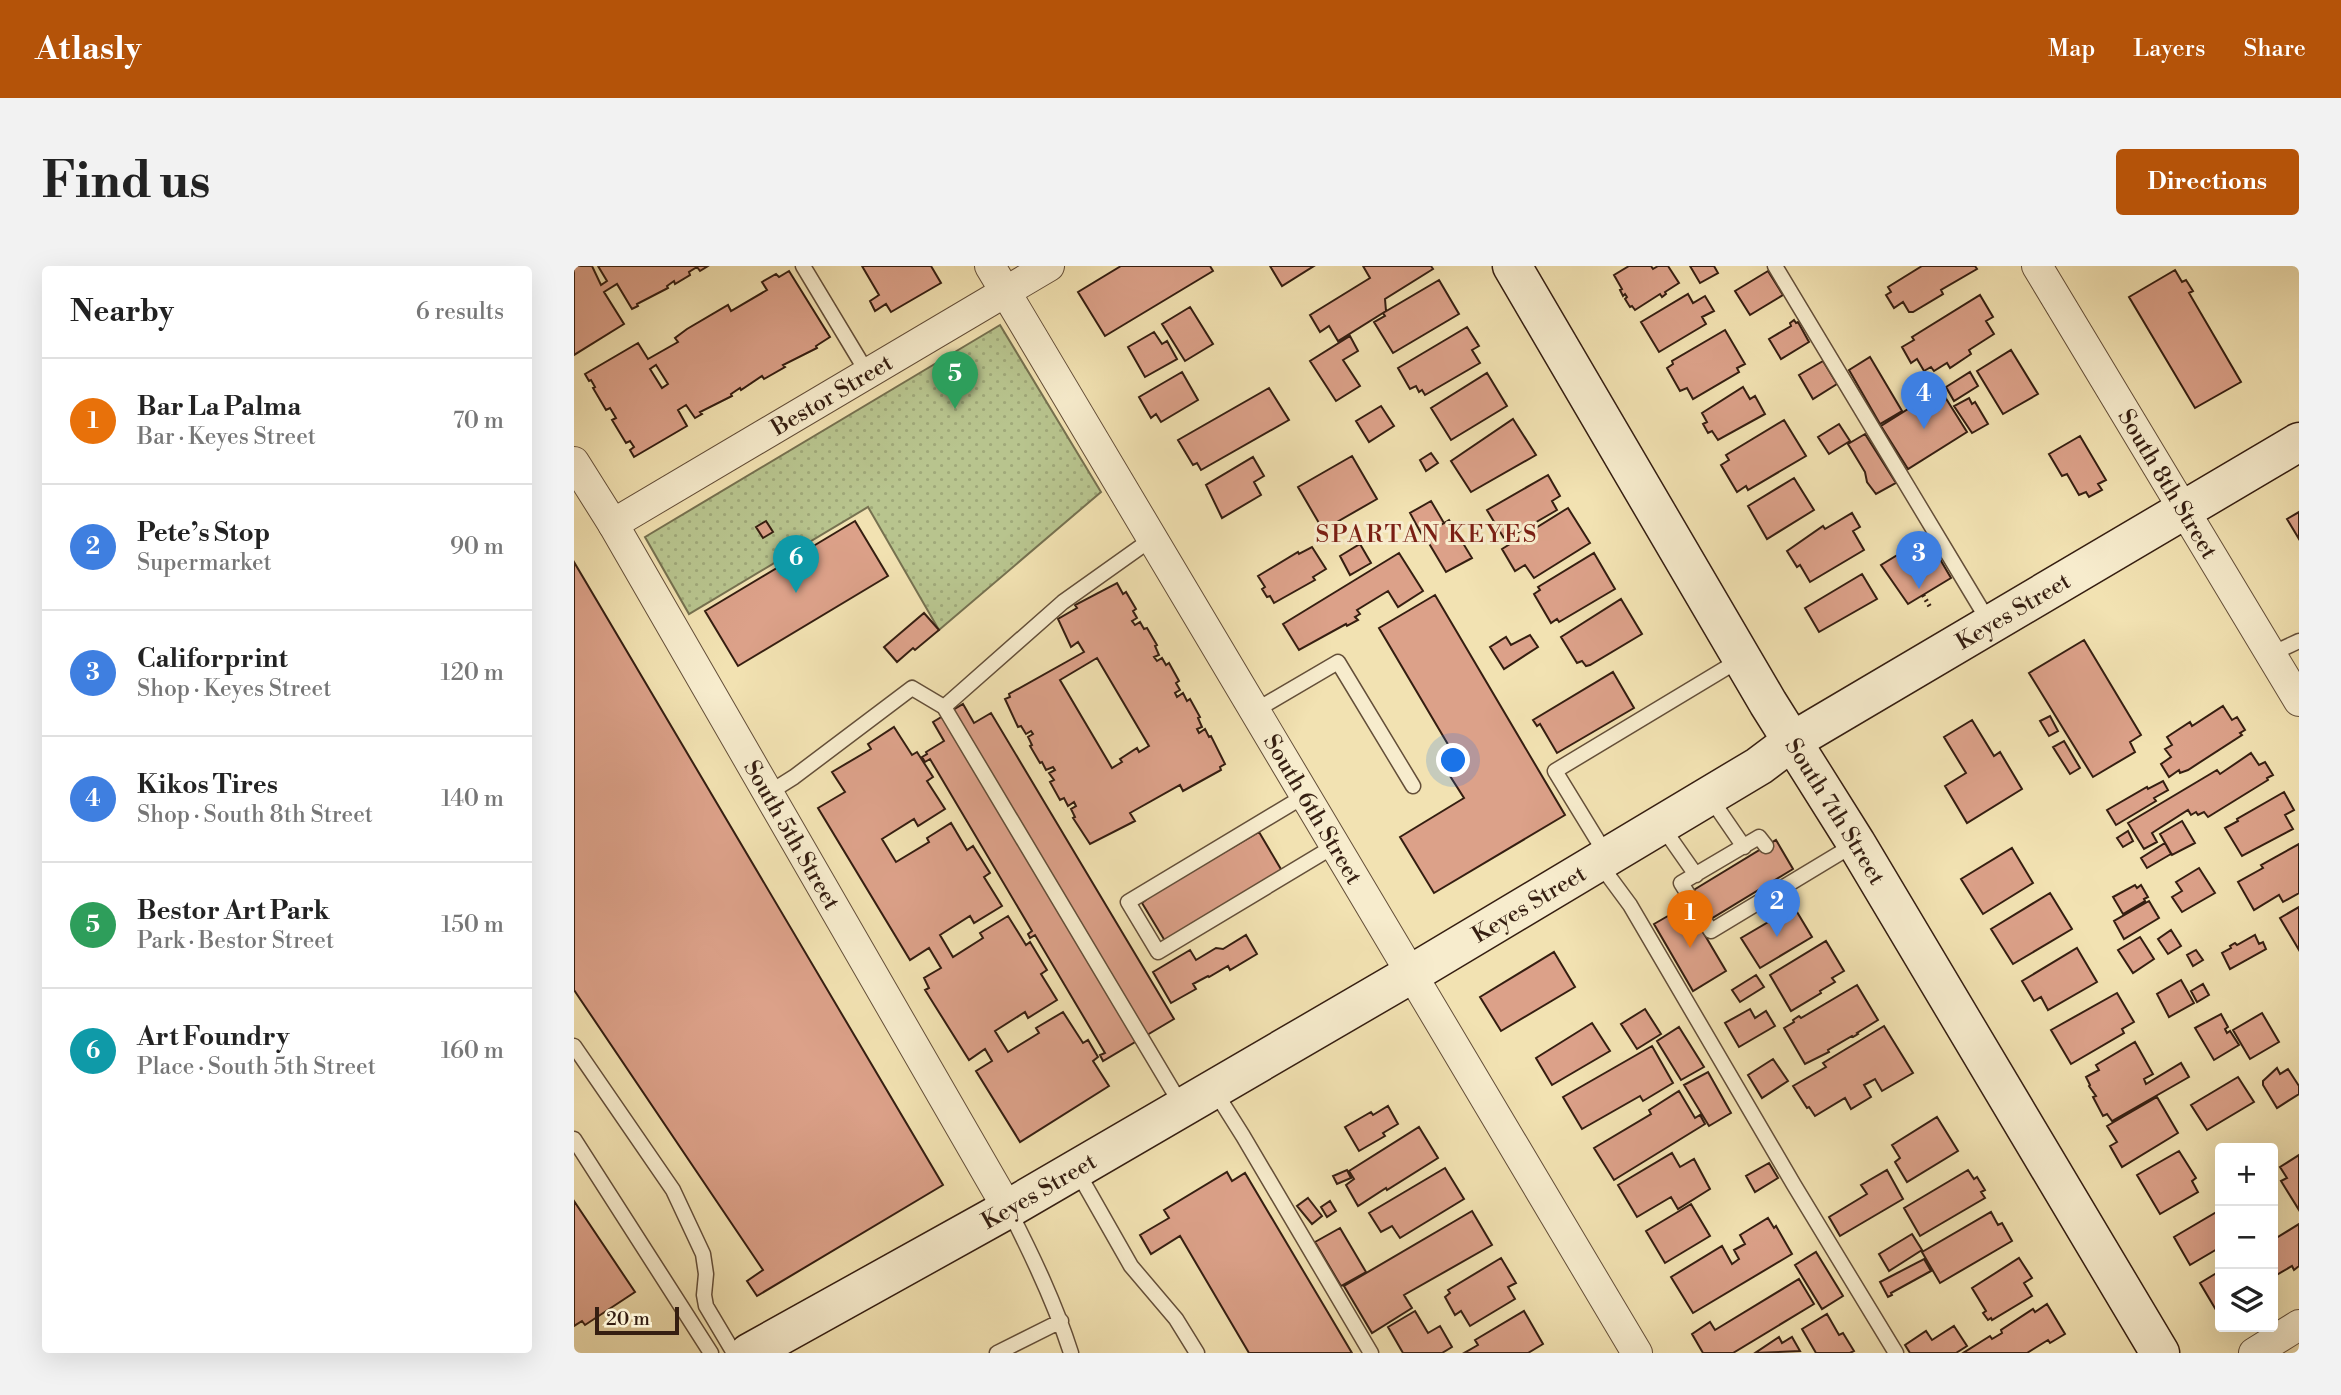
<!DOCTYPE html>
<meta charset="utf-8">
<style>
body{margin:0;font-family:"Libre Bodoni",serif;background:#f2f2f2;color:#222}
.controls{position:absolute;right:21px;bottom:21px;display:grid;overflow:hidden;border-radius:7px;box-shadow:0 7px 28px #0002}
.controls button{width:63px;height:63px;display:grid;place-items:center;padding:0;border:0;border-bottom:2px solid #e0e0e0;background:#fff;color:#222;font:35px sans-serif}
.scale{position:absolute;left:21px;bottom:18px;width:84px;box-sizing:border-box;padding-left:7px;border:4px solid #351e11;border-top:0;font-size:19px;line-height:24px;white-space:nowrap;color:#351e11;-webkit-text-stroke:5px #f7eccd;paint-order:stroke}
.you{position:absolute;left:880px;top:495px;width:24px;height:24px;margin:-18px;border:5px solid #fff;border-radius:50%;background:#1a73e8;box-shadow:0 0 0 10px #1a73e833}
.badge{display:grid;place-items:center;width:46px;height:46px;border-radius:50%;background:#b45309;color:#fff;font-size:23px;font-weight:700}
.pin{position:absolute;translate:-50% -58px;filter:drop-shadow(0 2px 4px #0008)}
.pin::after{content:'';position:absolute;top:37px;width:24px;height:21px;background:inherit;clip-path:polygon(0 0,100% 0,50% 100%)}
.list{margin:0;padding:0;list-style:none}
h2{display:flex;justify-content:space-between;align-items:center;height:91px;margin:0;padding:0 28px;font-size:30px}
h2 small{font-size:23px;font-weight:400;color:#767676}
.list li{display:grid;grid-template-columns:46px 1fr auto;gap:21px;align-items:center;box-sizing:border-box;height:126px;padding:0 28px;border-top:2px solid #e0e0e0}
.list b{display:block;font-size:26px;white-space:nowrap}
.list p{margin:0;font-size:23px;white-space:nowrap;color:#767676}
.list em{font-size:23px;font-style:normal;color:#767676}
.icon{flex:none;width:38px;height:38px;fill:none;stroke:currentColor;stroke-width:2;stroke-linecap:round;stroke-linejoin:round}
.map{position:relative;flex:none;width:1725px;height:1087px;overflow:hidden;border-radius:7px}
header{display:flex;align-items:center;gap:42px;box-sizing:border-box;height:98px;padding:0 35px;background:#b45309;color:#fff}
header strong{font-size:33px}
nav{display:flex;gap:38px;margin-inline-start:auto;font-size:24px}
.intro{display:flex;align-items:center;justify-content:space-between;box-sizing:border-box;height:168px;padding:0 42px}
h1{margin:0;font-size:49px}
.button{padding:18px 32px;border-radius:7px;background:#b45309;color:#fff;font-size:24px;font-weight:700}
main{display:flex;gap:42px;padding:0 42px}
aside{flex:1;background:#fff;border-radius:7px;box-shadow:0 7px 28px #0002}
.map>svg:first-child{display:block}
.park{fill:url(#park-dots);stroke:#767150;stroke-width:2}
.building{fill:#dca189;stroke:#351e11;stroke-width:2;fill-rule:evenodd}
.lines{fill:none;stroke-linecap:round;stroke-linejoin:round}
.lane-casing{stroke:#644f39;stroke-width:17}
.street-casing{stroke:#644f39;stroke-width:32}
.secondary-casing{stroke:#351e11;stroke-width:41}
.path{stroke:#351e11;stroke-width:4.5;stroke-dasharray:2 3.5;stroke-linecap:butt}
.lane{stroke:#f7eccd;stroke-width:14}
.street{stroke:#f7eccd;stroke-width:30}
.secondary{stroke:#f7eccd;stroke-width:38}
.labels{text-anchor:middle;stroke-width:6;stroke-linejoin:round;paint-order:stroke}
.street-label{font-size:23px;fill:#351e11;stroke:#f7eccd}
.neighbourhood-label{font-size:24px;letter-spacing:2px;fill:#7a1f14;stroke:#f7eccd}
</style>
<header>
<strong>Atlasly</strong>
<nav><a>Map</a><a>Layers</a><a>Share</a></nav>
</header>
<div class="intro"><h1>Find us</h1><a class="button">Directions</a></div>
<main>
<aside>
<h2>Nearby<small>6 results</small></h2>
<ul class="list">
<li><span class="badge" style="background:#e8710a">1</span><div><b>Bar La Palma</b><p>Bar · Keyes Street</p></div><em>70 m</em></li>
<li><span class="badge" style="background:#3f7fe0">2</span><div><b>Pete’s Stop</b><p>Supermarket</p></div><em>90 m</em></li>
<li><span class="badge" style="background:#3f7fe0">3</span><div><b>Califorprint</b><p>Shop · Keyes Street</p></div><em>120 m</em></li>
<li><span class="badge" style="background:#3f7fe0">4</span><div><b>Kikos Tires</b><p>Shop · South 8th Street</p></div><em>140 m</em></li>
<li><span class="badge" style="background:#2e9e5b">5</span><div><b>Bestor Art Park</b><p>Park · Bestor Street</p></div><em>150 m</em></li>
<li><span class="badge" style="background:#0f9aa8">6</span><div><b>Art Foundry</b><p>Place · South 5th Street</p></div><em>160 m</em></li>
</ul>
</aside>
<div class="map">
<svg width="1725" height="1087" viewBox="0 0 1725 1087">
<defs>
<pattern id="park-dots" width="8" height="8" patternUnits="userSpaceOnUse" patternTransform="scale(1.75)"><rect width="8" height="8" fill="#b8c48e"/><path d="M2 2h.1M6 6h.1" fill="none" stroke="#9fa879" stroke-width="1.8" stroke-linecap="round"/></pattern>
</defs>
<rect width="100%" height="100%" fill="#f2e2b2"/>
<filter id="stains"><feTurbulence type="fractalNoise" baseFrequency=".00286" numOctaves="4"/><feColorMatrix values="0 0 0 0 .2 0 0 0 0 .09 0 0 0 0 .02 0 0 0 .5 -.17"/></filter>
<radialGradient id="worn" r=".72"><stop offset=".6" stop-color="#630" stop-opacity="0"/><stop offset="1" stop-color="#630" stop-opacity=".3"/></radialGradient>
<path class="park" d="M426,59L527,226L365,364L294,241L115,348L71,271Z"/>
<path class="building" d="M0,0H18L27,19L33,15L24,0H134L126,5L123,1L115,6L116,9L101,18L100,15L93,20L94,22L63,38L64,40L58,43L43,18L30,26L50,58L0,89Z
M288,0H357L367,17L317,46L312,38L301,45L296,35L305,29Z
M547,0H636L639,5L531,70L504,26Z
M696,0H740L708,20Z
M789,0H857L859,3L811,33L812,45L764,75L755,60L746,66L736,49L796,12Z
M1055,0H1077L1079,3L1084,0H1094L1105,17L1091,26L1092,28L1088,31L1086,28L1061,44L1058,40L1056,41L1051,33L1053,31L1051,28L1049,30L1046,24L1048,23L1040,9Z
M1116,0H1140L1144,7L1126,17Z
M1348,0H1401L1403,3L1367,24L1369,28L1339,46H1335L1329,36L1320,42L1312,29L1317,26L1314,21Z
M1601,4L1608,16L1612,14L1619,25L1615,27L1667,116L1621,142L1555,31Z
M215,5L256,71L242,80L243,82L209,99L211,101L190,113L188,110L167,124L166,122L157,128L158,130L126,146L128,148L121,152L112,139L104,144L113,160L60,191L56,184L60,181L56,175L52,177L38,154L42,152L36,142L32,144L19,122L21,121L17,114L15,115L11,108L64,77L74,93L104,76L101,72L113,63L154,39L157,45L193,24L188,16L202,8L205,11ZM82,99L94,118L88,122L76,103Z
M1194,5L1209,29L1176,49L1161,25Z
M865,14L885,48L819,87L800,56L811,50L809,47Z
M1114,28L1119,37L1131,30L1140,45L1128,51L1132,58L1085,86L1067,56Z
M1406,29L1419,51L1412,55L1420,68L1395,84L1397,88L1376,102L1373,97L1360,105L1357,101L1350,105L1343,93L1337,97L1328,81L1340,74L1338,71Z
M616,41L639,78L611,95L588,58Z
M1220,54L1222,57L1224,56L1235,76L1207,93L1195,73L1217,60L1216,57Z
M893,61L905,80L898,84L906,97L851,129L848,124L845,126L842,120L836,123L824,102Z
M1151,64L1171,98L1163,102L1165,106L1119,133L1113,122L1106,125L1093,102L1099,98L1098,95Z
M580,66L588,78L593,75L603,93L571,111L554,81Z
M776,70L784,85L769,94L786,120L762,135L736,95Z
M1437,84L1464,128L1429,148L1403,105Z
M1296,91L1328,145L1306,158L1275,104Z
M1249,95L1263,118L1239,133L1225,109Z
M608,106L624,134L587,156L582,148L577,152L565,131Z
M1396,106L1404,120L1380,135L1372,121Z
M913,107L933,140L877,174L857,142Z
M1169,121L1176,133L1181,130L1191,148L1144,174L1138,165L1134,167L1129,158L1133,156L1128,147Z
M695,122L715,154L627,204L623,197L619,199L604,174Z
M1366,123L1393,166L1334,203L1307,160Z
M1395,132L1398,138L1401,136L1414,158L1398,167L1380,140Z
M807,140L820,160L795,176L782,155Z
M939,153L962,189L897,226L877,195Z
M1210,154L1232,190L1174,224L1172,220L1163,226L1147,199L1155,194L1152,189Z
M1265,158L1276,175L1255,188L1244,171Z
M1291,168L1322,217L1302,228L1293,216L1291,206L1274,178Z
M1506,170L1532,214L1524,218L1528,224L1515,231L1512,226L1505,229L1493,208L1488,210L1475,188Z
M857,187L864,197L852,205L846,194Z
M778,190L803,233L749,264L724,221Z
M679,191L690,210L680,216L687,229L648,252L632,219Z
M974,209L986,230L978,235L983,244L931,274L913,244Z
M1220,212L1240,244L1193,273L1174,240Z
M857,235L870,257L848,269L836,247Z
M994,242L1016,277L960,312L951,299L941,305L928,283Z
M1725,246V273L1713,253Z
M1278,247L1286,261L1279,265L1290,284L1236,316L1226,299L1223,301L1213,285L1249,260L1251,263Z
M875,254L898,292L872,306L850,269Z
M192,255L199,266L189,272L182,261Z
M281,255L314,310L164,400L131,345Z
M1353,271L1377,312L1334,338L1307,299Z
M786,278L797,297L776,309L766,290Z
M738,281L752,303L739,311L741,314L700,337L696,330L693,331L688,323L691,321L684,310L724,286L725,288Z
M825,287L849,325L824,341L814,325L783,344L786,348L781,351L784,354L773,360L772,358L725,384L709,358Z
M1020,287L1041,323L985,356L983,353L977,357L960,328L966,324L964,321Z
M0,296L369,919L183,1030L173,1015L189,1004L0,724Z
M1288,308L1303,333L1245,366L1231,342Z
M543,317L549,328L552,326L562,343L559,345L563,352L558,355L561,359L566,356L570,363L573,362L583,379L581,380L585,389L580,391L583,395L588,392L592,399L595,397L605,415L602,417L606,424L601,427L603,431L609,427L613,435L616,433L626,451L624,452L628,461L623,463L625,467L631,463L635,471L637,470L651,498L646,501L647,504L609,525L606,519L556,547L561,555L516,578L499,552L501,551L497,543L502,540L500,536L494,540L490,532L486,534L476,516L480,514L475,507L481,504L479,501L472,504L468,496L466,497L456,480L458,479L454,471L459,468L457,465L452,468L447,460L444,461L431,433L436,431L435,428L510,386L504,376L497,381L484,353L503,342L501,339ZM523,392L575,480L565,486L563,482L546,493L548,496L538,502L486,414Z
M861,329L991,549L860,627L826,571L890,532L876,510L888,502L805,362Z
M1047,333L1068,368L1016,399L1012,400L1008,395L1003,397L987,371Z
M350,347L365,364L341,384L339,382L323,396L310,381Z
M956,369L964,381L930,403L916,381L932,371L937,379Z
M1510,374L1567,469L1556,476L1561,486L1519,511L1455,407Z
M1039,406L1060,442L983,487L966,458L963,460L959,454Z
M389,438L400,457L417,447L600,753L529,795L526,789L531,787L461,669L456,672L454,668L458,665L356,493L351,496L348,491L353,488L352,486L370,475L359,456Z
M1649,440L1658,454L1663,451L1671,464L1666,467L1668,469L1614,504L1606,507L1605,504L1595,511L1587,498L1597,491L1591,483L1598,479L1593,471L1616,456L1618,460Z
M1476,450L1484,465L1475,470L1466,455Z
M1398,454L1420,490L1426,486L1448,523L1393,557L1371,520L1392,507L1370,471Z
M320,461L338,489L343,486L359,511L353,515L371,543L344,560L340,553L308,573L322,596L355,576L353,572L377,557L393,584L399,580L416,607L410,611L428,640L400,657L396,650L366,669L379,691L409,672L406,667L434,650L452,679L456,676L473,704L467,708L483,734L454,752L451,746L421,765L434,786L465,767L462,762L489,746L509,777L514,774L524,791L519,795L535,820L446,876L402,805L418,795L411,783L395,794L351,724L355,722L350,712L367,702L355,682L336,694L244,542L271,526L258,506L297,483L294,478Z
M1490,475L1506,502L1496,508L1479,481Z
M1677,487L1685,499L1691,496L1699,509L1693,512L1694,514L1634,551L1630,546L1624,549L1622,546L1617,549L1614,544L1578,567L1583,576L1570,583L1554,557L1643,504L1646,508Z
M1589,515L1594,524L1580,532L1582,535L1542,559L1533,544L1573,521L1574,523Z
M1710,526L1720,544L1711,549L1719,563L1668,590L1651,562L1664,555L1663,553Z
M1608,555L1621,577L1598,589L1586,568Z
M1554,565L1559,575L1549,581L1543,572Z
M685,566L708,605L591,675L568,637L573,633L572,632Z
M1202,574L1219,603L1135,654L1118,625Z
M1591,577L1597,588L1573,602L1567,592Z
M1725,578V627L1709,636L1705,629L1680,644L1664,616L1689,602L1687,599Z
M1438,582L1459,617L1409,648L1387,613Z
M1625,602L1641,627L1608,646L1598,631L1608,625L1602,616Z
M1561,619L1563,622L1567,619L1574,631L1570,633L1571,635L1549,648L1539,631Z
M1476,627L1498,663L1439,698L1417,663Z
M1575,635L1585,652L1550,673L1540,655Z
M1113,639L1152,705L1119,725L1080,658Z
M1220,641L1238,671L1186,702L1167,672Z
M1725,641V684L1706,652Z
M1597,664L1607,680L1594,688L1584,673Z
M672,669L683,688L656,704L654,700L635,711L634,710L619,718L622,723L597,737L579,706L616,684L622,694L642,682L649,683Z
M1681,669L1685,678L1689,676L1692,683L1656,703L1648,687L1657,682L1656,680L1661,677L1663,679Z
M1566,671L1580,693L1559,707L1544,684Z
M1252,675L1270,705L1258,712L1261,716L1246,725L1247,727L1217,745L1196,709Z
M1503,682L1523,716L1474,744L1467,731L1460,735L1448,715Z
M1622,684L1629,694L1619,700L1613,689Z
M980,686L1001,721L927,765L906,731Z
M1182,709L1190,721L1166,736L1158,724Z
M1607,714L1620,737L1595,751L1583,728Z
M1629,718L1635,729L1623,736L1617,725Z
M1283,719L1304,754L1283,767L1284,768L1279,771L1278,770L1254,784L1255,786L1231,798L1210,762L1220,756L1219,754L1225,750L1227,752Z
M1543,727L1560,756L1548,763L1550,767L1497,798L1477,764Z
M1071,743L1087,768L1063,783L1047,758Z
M1176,743L1181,752L1192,745L1201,760L1165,781L1151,757Z
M1688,747L1705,776L1676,793L1659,764Z
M1647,748L1654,761L1651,763L1653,767L1656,765L1665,779L1640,794L1621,762Z
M1018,757L1036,785L978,819L962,792Z
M1310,760L1339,807L1308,825L1301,813L1290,819L1297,831L1277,843L1271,832L1241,850L1235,841L1233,842L1219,820L1252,801L1249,797Z
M1105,761L1130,801L1107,814L1083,775Z
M1561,776L1579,808L1570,813L1572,818L1607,797L1615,811L1538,855L1533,848L1529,850L1519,831L1522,830L1515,820L1516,819L1512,811L1525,804L1522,799Z
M1078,780L1099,817L1069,835L1066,830L1008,863L989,831Z
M1199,793L1214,815L1188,832L1174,809Z
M1703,802L1706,808L1714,803L1725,820V828L1703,842L1689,819V815Z
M1134,806L1157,847L1135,860L1110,819Z
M1664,811L1680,836L1633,864L1617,839Z
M1105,825L1121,852L1126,849L1131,858L1040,914L1020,882L1077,848L1075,844Z
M1583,831L1604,867L1548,901L1536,880L1543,876L1533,860Z
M814,840L824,858L809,867L811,870L785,885L771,861L797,846L799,849Z
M1363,851L1384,885L1333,916L1321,896L1326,892L1318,879Z
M845,861L864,892L813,924L812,922L784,940L772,919L780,913L775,905Z
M1605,885L1622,912L1618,915L1624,926L1586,948L1563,909Z
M1098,887L1106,901L1120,893L1136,923L1104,943L1097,931L1063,951L1044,919Z
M1725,889V944L1707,915L1713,912L1706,901Z
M1195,897L1204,912L1181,926L1172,910Z
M871,902L890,933L826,972L818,960L807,966L795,947Z
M773,904L777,912L763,918L759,910Z
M1313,904L1329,933L1266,970L1255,951L1293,928L1287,919Z
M1394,904L1400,913L1403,911L1411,924L1407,926L1411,932L1346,970L1330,942Z
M653,906L658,915L671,907L778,1087H675L606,970L577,988L566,969L595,952L590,944Z
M734,932L748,950L738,958L723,940Z
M0,935L61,1026L11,1059L8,1055L0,1060Z
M756,935L762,945L753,951L747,941Z
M1117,938L1136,970L1091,997L1072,965Z
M1646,944V983L1645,982L1616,999L1600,971Z
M898,945L918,979L830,1029L838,1042L798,1067L770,1020Z
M1417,946L1424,959L1428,957L1438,975L1366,1017L1348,986Z
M1194,952L1200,962L1202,960L1218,988L1119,1047L1097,1011L1148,980L1158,998L1165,993L1160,984L1171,978L1166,969Z
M1725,958V1000L1720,1004L1718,1000L1699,1011V974Z
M766,962L792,1006L767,1020L741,976Z
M1338,968L1348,984L1315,1005L1305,988Z
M1242,986L1269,1030L1248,1043L1221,999Z
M927,992L942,1017L934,1021L941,1033L896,1060L887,1045L881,1049L871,1031L876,1027L874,1024Z
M1445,992L1458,1012L1450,1017L1458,1030L1418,1054L1417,1052L1414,1054L1409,1047L1412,1045L1398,1022Z
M1350,993L1357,1005L1317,1027L1318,1029L1314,1031L1306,1016Z
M1646,1005V1049H1645L1626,1017Z
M1225,1013L1240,1038L1159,1087H1129L1118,1068L1136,1056L1141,1064Z
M1473,1038L1491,1068L1476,1077L1474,1074L1453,1087H1389L1416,1070L1418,1073L1428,1067L1427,1064L1459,1043L1461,1046Z
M841,1045L854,1067L866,1060L878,1081L868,1087H829L814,1061Z
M950,1045L969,1078L954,1087H890L904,1079L901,1074Z
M1253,1048L1265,1069L1269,1067L1280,1085L1276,1087H1242L1228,1063Z
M1380,1060L1393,1080L1382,1087H1336L1331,1079L1352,1065L1358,1074Z
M1205,1071L1208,1077L1218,1071L1226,1085L1181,1087Z"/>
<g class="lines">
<defs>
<path id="lane" d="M229,0L294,108
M1201,0L1415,356
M1697,388L1725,375
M370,441L608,840
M682,444L764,396L839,520
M193,528L220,511L338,422L370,441L489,336L579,272
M732,529L554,636L584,686L762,579
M1135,530L1170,581
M1087,559L1122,609
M1192,580L1185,571L1107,617L1137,665L1281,578
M1033,590L981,505L1167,393
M1025,597L1056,639L1220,919L1322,1087
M0,780L99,924L129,988L132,1008L130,1029L132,1040L160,1087
M640,824L669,870L797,1087
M0,873L137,1087
M503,905L557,1000L602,1053L623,1087
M435,944C459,991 481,1037 497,1087
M423,1087L487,1055"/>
<g id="street">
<path id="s1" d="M416,0L1063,1087"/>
<path id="s2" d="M1463,0L1725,435"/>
<path id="s3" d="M0,196L39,258L434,943"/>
<path id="s4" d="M39,258L475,0"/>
<path d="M1680,1087L1725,1059"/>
</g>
<g id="secondary">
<path id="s5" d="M938,0L1194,437L1282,577L1586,1087"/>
<path id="s6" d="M175,1087L434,943L839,707L1185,500L1217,476L1725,176"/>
</g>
</defs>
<use href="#lane" class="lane-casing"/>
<use href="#street" class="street-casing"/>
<use href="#secondary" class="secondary-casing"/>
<path class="path" d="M1349,329L1356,341"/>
<use href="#lane" class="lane"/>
<use href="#street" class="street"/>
<use href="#secondary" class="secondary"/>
</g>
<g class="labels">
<g class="street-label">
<text dy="8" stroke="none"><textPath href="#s4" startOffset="254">Bestor Street</textPath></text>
<text dy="8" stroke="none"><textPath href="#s2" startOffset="254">South 8th Street</textPath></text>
<text dy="8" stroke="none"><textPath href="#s6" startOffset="1466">Keyes Street</textPath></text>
<text dy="8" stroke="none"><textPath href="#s1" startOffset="632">South 6th Street</textPath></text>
<text dy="8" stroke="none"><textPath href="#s5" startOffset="634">South 7th Street</textPath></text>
<text dy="8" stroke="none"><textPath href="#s3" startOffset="432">South 5th Street</textPath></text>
<text dy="8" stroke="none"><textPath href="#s6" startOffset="900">Keyes Street</textPath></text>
<text dy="8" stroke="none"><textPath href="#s6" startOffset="332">Keyes Street</textPath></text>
</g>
<g class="neighbourhood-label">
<text x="853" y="276">SPARTAN KEYES</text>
</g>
</g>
<rect width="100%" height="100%" filter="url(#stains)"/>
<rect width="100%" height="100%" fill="url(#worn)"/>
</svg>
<div class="controls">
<button>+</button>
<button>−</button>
<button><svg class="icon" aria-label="layers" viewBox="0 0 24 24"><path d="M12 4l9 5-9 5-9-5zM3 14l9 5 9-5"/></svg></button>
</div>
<div class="scale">20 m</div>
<div class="you"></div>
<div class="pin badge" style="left:1116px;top:682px;background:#e8710a">1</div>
<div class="pin badge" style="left:1203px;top:671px;background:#3f7fe0">2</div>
<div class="pin badge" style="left:1345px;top:323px;background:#3f7fe0">3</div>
<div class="pin badge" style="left:1350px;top:163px;background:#3f7fe0">4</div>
<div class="pin badge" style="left:381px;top:143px;background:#2e9e5b">5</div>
<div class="pin badge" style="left:222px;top:327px;background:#0f9aa8">6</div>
</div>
</main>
